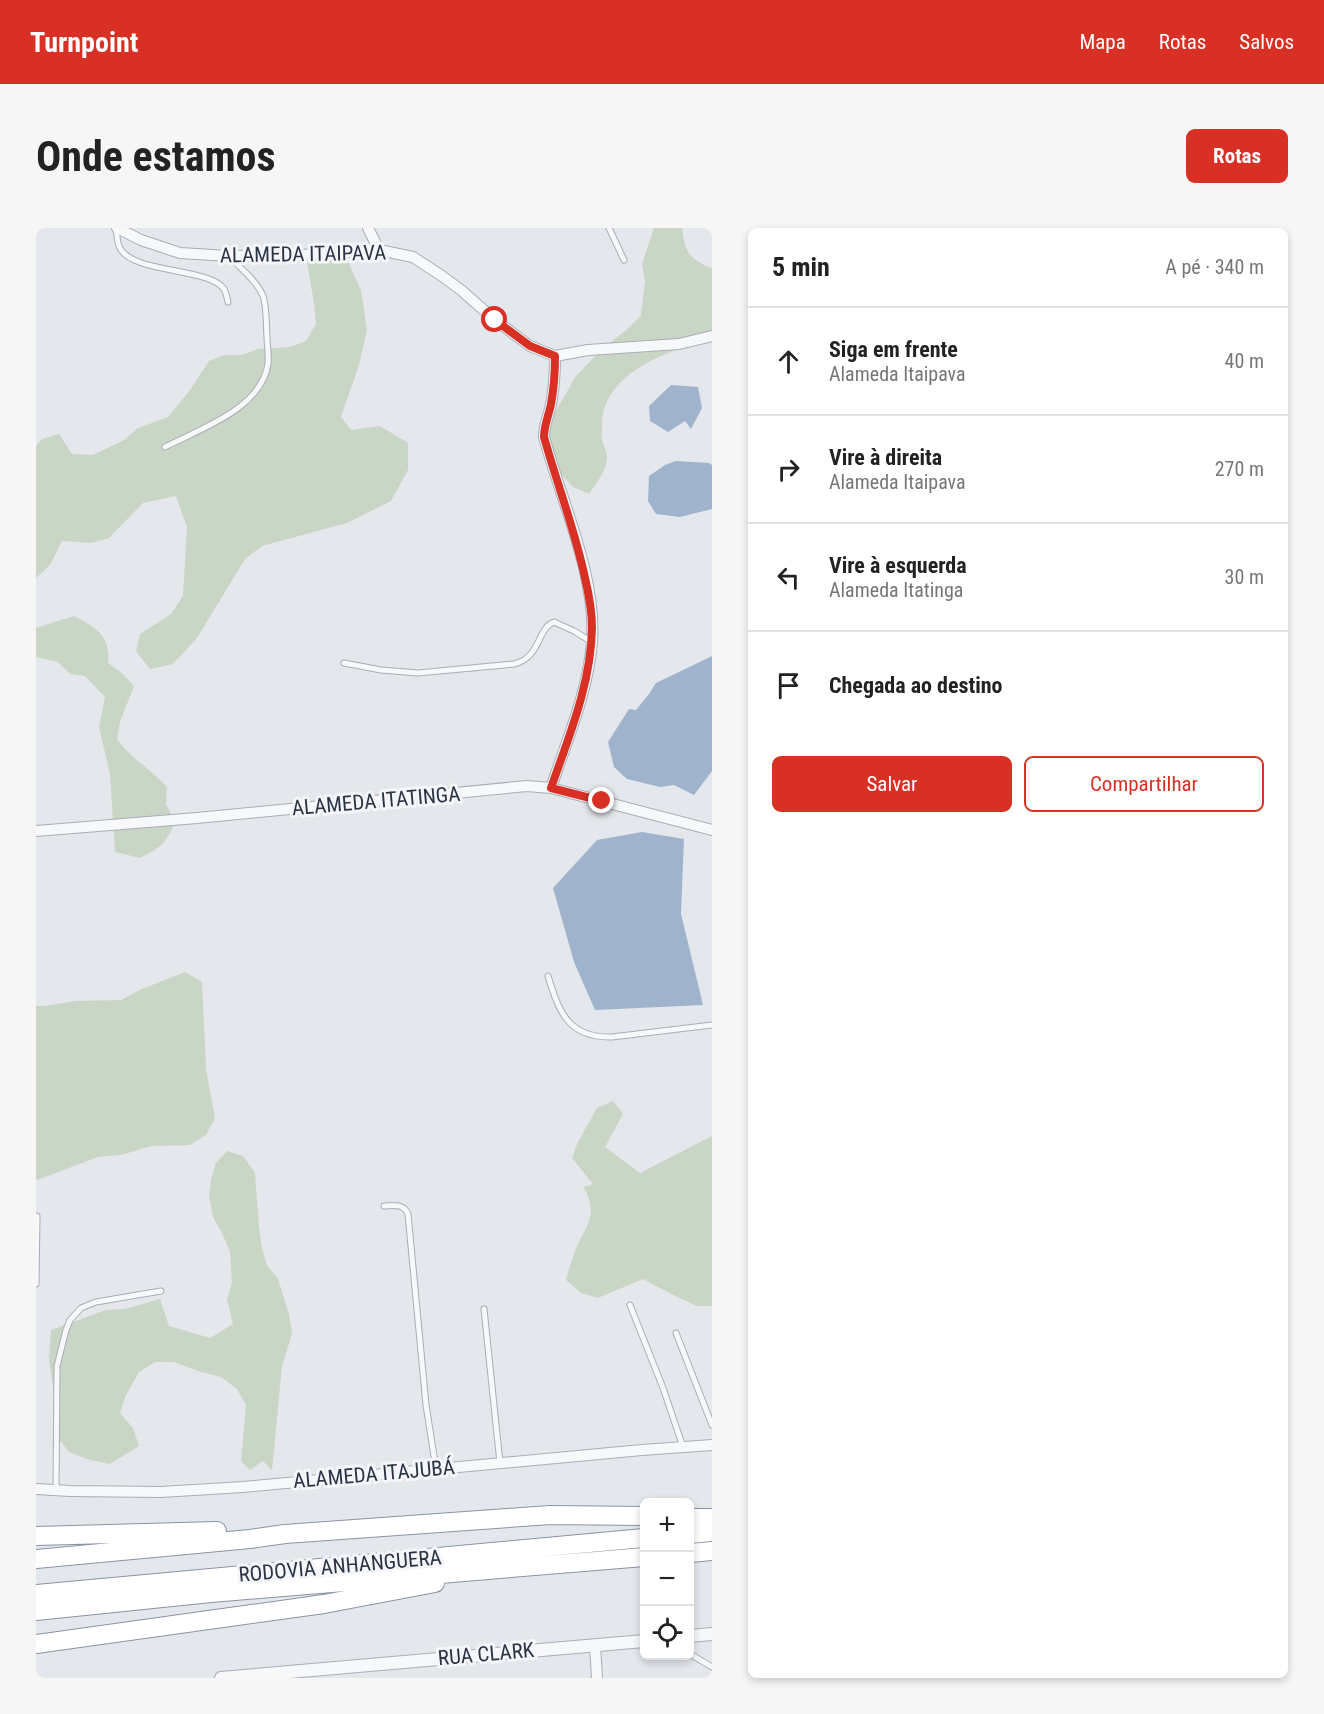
<!DOCTYPE html>
<html lang="pt">
<meta charset="utf-8">
<style>
body{margin:0;font-family:"Roboto Condensed",sans-serif;background:#f6f6f6;color:#222}
.controls{position:absolute;right:18px;bottom:18px;display:grid;overflow:hidden;border-radius:9px;box-shadow:0 3px 9px #0003}
.controls button{width:54px;height:54px;display:grid;place-items:center;padding:0;border:0;border-bottom:2px solid #e0e0e0;background:#fff;color:#222;font:30px sans-serif}
.stop{position:absolute;width:18px;height:18px;margin:-14px;border:4px solid #d93025;border-radius:50%;background:#fff}
.stop.end{background:#d93025;border-color:#fff;box-shadow:0 2px 6px #0008}
.list{margin:0;padding:0;list-style:none}
h2{display:flex;justify-content:space-between;align-items:center;height:78px;margin:0;padding:0 24px;font-size:26px}
h2 small{font-size:20px;font-weight:400;color:#767676}
.list li{display:grid;grid-template-columns:39px 1fr auto;gap:18px;align-items:center;box-sizing:border-box;height:108px;padding:0 24px;border-top:2px solid #e0e0e0}
.list b{display:block;font-size:22px;white-space:nowrap}
.list p{margin:0;font-size:20px;white-space:nowrap;color:#767676}
.list em{font-size:20px;font-style:normal;color:#767676}
.actions{display:flex;gap:12px;padding:18px 24px}
.actions a{flex:1;padding:14px 0;border:2px solid #d93025;border-radius:9px;text-align:center;font-size:21px;color:#d93025}
.actions .main{background:#d93025;color:#fff}
.icon{flex:none;width:33px;height:33px;fill:none;stroke:currentColor;stroke-width:2;stroke-linecap:round;stroke-linejoin:round}
.map{position:relative;flex:none;width:676px;height:1450px;overflow:hidden;border-radius:9px}
header{display:flex;align-items:center;gap:36px;box-sizing:border-box;height:84px;padding:0 30px;background:#d93025;color:#fff}
header strong{font-size:28px}
nav{display:flex;gap:33px;margin-inline-start:auto;font-size:21px}
.intro{display:flex;align-items:center;justify-content:space-between;box-sizing:border-box;height:144px;padding:0 36px}
h1{margin:0;font-size:42px}
.button{padding:15px 27px;border-radius:9px;background:#d93025;color:#fff;font-size:21px;font-weight:700}
main{display:flex;gap:36px;padding:0 36px}
aside{flex:1;background:#fff;border-radius:9px;box-shadow:0 3px 9px #0003}
.map>svg:first-child{display:block}
.green{fill:#c9d6c5}
.water{fill:#9fb4cc}
.lines{fill:none;stroke-linecap:round;stroke-linejoin:round}
.service-casing{stroke:#a9aeb7;stroke-width:7}
.minor-casing{stroke:#a9aeb7;stroke-width:12}
.tertiary-casing{stroke:#a9aeb7;stroke-width:14}
.motorway-casing{stroke:#8b94a3;stroke-width:20}
.service{stroke:#f7f8fa;stroke-width:5}
.minor{stroke:#f7f8fa;stroke-width:10}
.tertiary{stroke:#f7f8fa;stroke-width:12}
.motorway{stroke:#fff;stroke-width:18}
.route{stroke:#d93025;stroke-width:8}
.labels{text-anchor:middle;stroke-width:6;stroke-linejoin:round;paint-order:stroke}
.street-label{font-size:21px;fill:#2b3445;stroke:#f4f6f9}
</style>
<header>
<strong>Turnpoint</strong>
<nav><a>Mapa</a><a>Rotas</a><a>Salvos</a></nav>
</header>
<div class="intro"><h1>Onde estamos</h1><a class="button">Rotas</a></div>
<main>
<div class="map">
<svg width="676" height="1450" viewBox="0 0 676 1450">
<rect width="100%" height="100%" fill="#e4e7ec"/>
<path class="green" d="M618,0H646C649,24 652,30 675,40L676,39V108C634,124 566,143 566,198C566,202 565,207 566,211C567,217 571,223 571,229C571,243 560,255 553,266L537,259L523,244L514,212L513,195L540,148L567,120L593,100L605,87L609,53L606,36Z
M280,15L308,25L325,62L331,102L323,137L305,189L315,202L344,198L372,215V242L355,273L311,295L226,318L209,331L161,410L137,436L114,441L100,423L104,406L135,386L147,368L151,299L140,268L107,275L73,310L55,315L26,313L14,337L0,350V218L6,211L23,206L36,226L57,227L88,212L102,200L132,189L154,162L173,133L188,127H206L222,121L254,119L270,113L280,96L278,75L271,35Z
M38,388C59,399 75,407 72,435L87,446L98,458L84,494L81,511C95,531 114,540 131,559L130,576L139,593C131,615 125,619 104,630L79,624L74,546L63,499L69,469L49,448L34,446L22,434L0,429V400Z
M149,744L166,754L170,841L179,890L170,907L154,917L116,918L85,927L62,929L1,952L0,950V778H8L40,773L85,772L106,761Z
M577,873L587,886L569,919L604,945L676,908V1078H661L639,1068L607,1051L562,1070L545,1065L530,1052C533,1041 536,1031 540,1020C551,997 563,984 547,959L557,956L536,930L542,914L561,880Z
M191,923L207,928L219,945L223,999L226,1020L231,1037L242,1051L253,1086L256,1106L246,1138L236,1242L227,1233L214,1242L205,1233L210,1177L201,1161L185,1149L162,1143L138,1134H119L103,1144L90,1167L84,1185L97,1200L103,1218L74,1236L54,1232L33,1224L22,1210L21,1184L13,1132L15,1102L70,1082L89,1081L124,1071L133,1098L174,1110L197,1096L191,1071L196,1055L194,1024L186,1005L177,989L173,968L175,951L180,935Z"/>
<path class="water" d="M635,157L662,159L666,180L655,201L649,193L632,204L614,193L613,178Z
M640,233L673,235L676,237V281L644,289L620,286L612,273L613,248L629,237Z
M676,428V543L658,567L638,557L624,559L591,551L578,539L572,514L593,481L600,482L613,466L620,455Z
M606,604L648,611L645,686L667,777L559,782L538,734L517,660L561,612Z"/>
<g class="lines">
<defs>
<path id="service" d="M80,0C81,6 81,13 83,18C93,46 173,39 188,61C190,64 191,70 192,74
M573,0L588,32
M129,219C164,201 225,181 232,136C233,127 231,117 231,109C230,95 231,80 227,68C221,53 205,41 194,29
M308,435L345,442L382,445L478,436C505,430 501,400 518,394L538,403L556,414
M512,748C523,784 532,810 576,809L676,797
M348,978C358,977 368,976 372,986L390,1177L400,1241
M0,1056L1,988
M594,1077L627,1160L647,1219
M448,1081L464,1235
M640,1105L676,1197
M20,1262L21,1138L30,1102L34,1092L45,1080L60,1074L125,1063
M654,1426L676,1439"/>
<path id="minor" d="M81,0L105,12L144,25L193,28L265,27L343,22L377,29L406,48L425,62L459,92L494,118L519,128C519,146 518,164 514,181C511,191 508,199 508,209C525,272 561,349 556,414C552,464 531,512 515,560
M332,0L343,22
M519,128L552,122L643,116L676,108
M0,603L161,590L491,558L515,560L676,602
M0,1261L34,1263L125,1264L207,1259L606,1222L676,1217
M559,1417L561,1450"/>
<path id="tertiary" d="M654,1408L676,1406
M185,1450L608,1413"/>
<path id="motorway" d="M654,1290H676
M654,1306L676,1304
M0,1308L181,1303
M654,1325L676,1323
M0,1331L214,1311L249,1306L514,1287L608,1288
M0,1366L608,1310
M0,1383L175,1365L608,1329
M0,1416L288,1376L399,1355"/>
</defs>
<use href="#service" class="service-casing"/>
<use href="#minor" class="minor-casing"/>
<use href="#tertiary" class="tertiary-casing"/>
<use href="#motorway" class="motorway-casing"/>
<use href="#service" class="service"/>
<use href="#minor" class="minor"/>
<use href="#tertiary" class="tertiary"/>
<use href="#motorway" class="motorway"/>
</g>
<g class="lines">
<path class="route" d="M459,92L494,118L519,128C519,145 518,160 515,176C513,187 508,197 508,209C521,256 539,302 549,350C553,367 556,383 556,400C555,456 533,508 515,560L566,573"/>
</g>
<g class="labels">
<g class="street-label">
<text transform="translate(267 26) rotate(-1)" y="7">ALAMEDA ITAIPAVA</text>
<text transform="translate(340 573) rotate(-5)" y="7">ALAMEDA ITATINGA</text>
<text transform="translate(338 1246) rotate(-5)" y="7">ALAMEDA ITAJUBÁ</text>
<text transform="translate(304 1338) rotate(-5)" y="7">RODOVIA ANHANGUERA</text>
<text transform="translate(450 1426) rotate(-5)" y="7">RUA CLARK</text>
</g>
</g>
</svg>
<div class="controls">
<button>+</button>
<button>−</button>
<button><svg class="icon" aria-label="locate" viewBox="0 0 24 24"><circle cx="12" cy="12" r="6"/><path d="M12 2v4M12 18v4M2 12h4M18 12h4"/></svg></button>
</div>
<div class="stop" style="left:459px;top:92px"></div>
<div class="stop end" style="left:566px;top:573px"></div>
</div>
<aside>
<h2>5 min<small>A pé · 340 m</small></h2>
<ul class="list">
<li><svg class="icon" aria-label="ahead" viewBox="0 0 24 24"><path d="M12 20V5M6 11l6-6 6 6"/></svg><div><b>Siga em frente</b><p>Alameda Itaipava</p></div><em>40 m</em></li>
<li><svg class="icon" aria-label="right" viewBox="0 0 24 24"><path d="M7 20v-9h11M14 6l5 5-5 5"/></svg><div><b>Vire à direita</b><p>Alameda Itaipava</p></div><em>270 m</em></li>
<li><svg class="icon" aria-label="left" viewBox="0 0 24 24"><path d="M17 20v-9H6M10 6l-5 5 5 5"/></svg><div><b>Vire à esquerda</b><p>Alameda Itatinga</p></div><em>30 m</em></li>
<li><svg class="icon" aria-label="arrive" viewBox="0 0 24 24"><path d="M6 21V4h12l-3 4 3 4H6"/></svg><div><b>Chegada ao destino</b></div></li>
</ul>
<div class="actions"><a class="main">Salvar</a><a>Compartilhar</a></div>
</aside>
</main>
